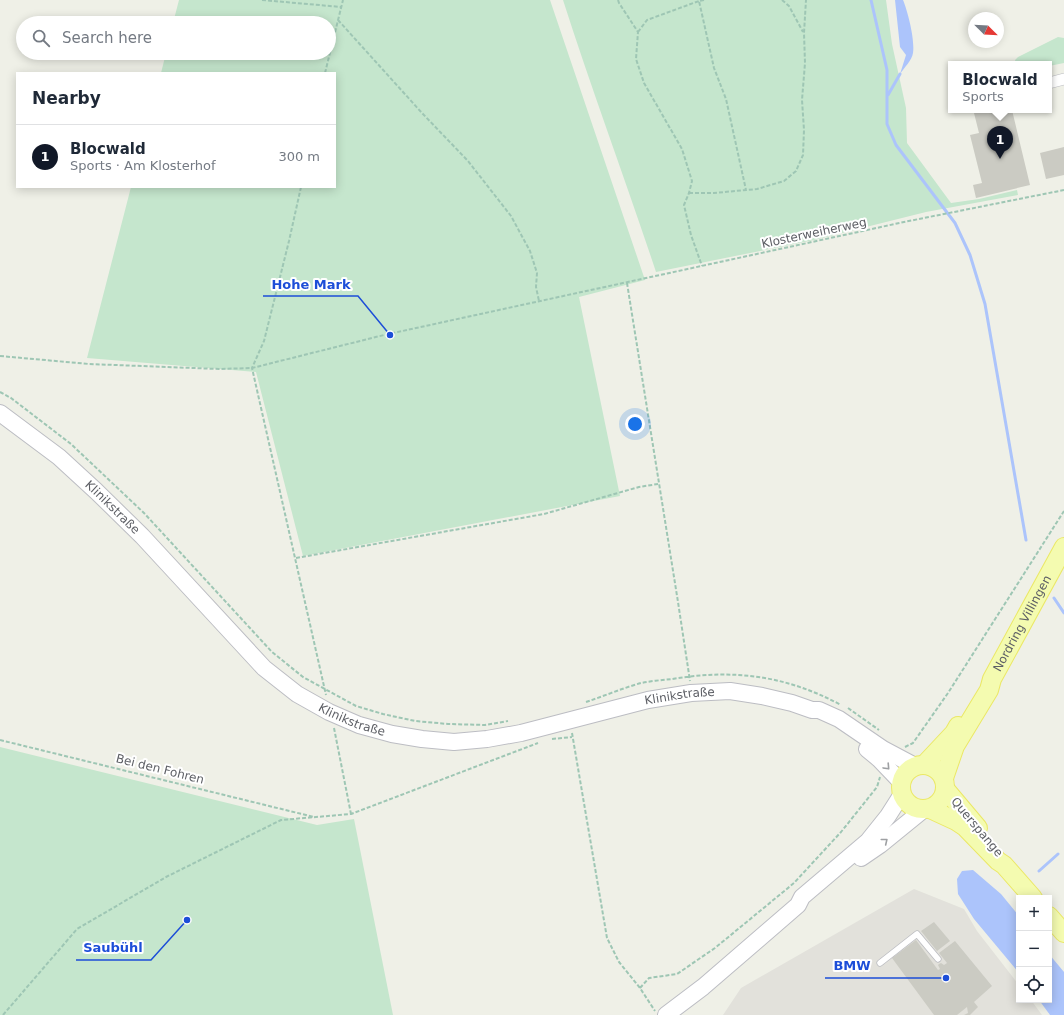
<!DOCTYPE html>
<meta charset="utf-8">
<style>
body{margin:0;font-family:"DejaVu Sans",sans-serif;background:#f6f6f7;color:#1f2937}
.controls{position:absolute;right:12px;bottom:12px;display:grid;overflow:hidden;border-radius:0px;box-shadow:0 2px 10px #0003}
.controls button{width:36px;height:36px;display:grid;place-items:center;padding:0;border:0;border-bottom:1px solid #e0e1e3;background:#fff;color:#1f2937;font:20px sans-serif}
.compass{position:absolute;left:968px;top:12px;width:36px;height:36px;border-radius:50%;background:#fff;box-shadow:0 2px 10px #0003;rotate:114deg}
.you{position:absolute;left:635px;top:424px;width:14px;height:14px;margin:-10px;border:3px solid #fff;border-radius:50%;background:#1a73e8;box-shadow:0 0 0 6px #1a73e833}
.badge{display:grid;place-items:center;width:26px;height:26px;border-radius:50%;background:#111827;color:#fff;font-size:13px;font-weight:700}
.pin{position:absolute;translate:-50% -33px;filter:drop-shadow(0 1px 2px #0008)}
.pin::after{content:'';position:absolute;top:21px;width:14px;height:12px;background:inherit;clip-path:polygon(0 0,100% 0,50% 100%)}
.popup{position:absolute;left:948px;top:61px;width:104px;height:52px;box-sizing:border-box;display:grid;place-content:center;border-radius:0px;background:#fff;filter:drop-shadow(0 1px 3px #0005);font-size:13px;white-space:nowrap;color:#747a83}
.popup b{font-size:15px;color:#1f2937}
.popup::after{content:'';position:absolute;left:50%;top:100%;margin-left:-8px;border:8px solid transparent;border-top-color:#fff}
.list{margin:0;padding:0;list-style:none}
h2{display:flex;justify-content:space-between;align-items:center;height:52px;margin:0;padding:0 16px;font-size:17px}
h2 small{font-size:13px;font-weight:400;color:#747a83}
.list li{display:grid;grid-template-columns:26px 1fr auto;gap:12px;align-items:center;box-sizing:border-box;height:64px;padding:0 16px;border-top:1px solid #e0e1e3}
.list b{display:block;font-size:15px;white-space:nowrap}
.list p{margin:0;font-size:13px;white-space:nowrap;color:#747a83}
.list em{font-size:13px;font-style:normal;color:#747a83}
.icon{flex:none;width:22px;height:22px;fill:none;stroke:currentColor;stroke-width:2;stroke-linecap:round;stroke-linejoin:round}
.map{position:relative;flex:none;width:1064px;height:1015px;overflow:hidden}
.search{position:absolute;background:#fff;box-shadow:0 2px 10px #0003;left:16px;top:16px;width:320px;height:44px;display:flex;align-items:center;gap:10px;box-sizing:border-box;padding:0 14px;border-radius:22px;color:#747a83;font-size:15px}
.panel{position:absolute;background:#fff;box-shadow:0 2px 10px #0003;left:16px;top:72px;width:320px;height:116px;border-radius:0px}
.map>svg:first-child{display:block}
.industrial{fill:#e2e1db}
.green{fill:#c5e6cd}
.water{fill:#acc4fb}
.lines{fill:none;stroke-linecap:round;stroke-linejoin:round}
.stream{stroke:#acc4fb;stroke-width:3}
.building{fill:#cbcbc3}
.lane-casing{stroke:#bbbcc1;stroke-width:7}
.street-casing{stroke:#bbbcc1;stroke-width:12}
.secondary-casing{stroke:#bcbdc3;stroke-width:18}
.primary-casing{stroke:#ebe865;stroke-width:20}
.path{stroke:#9ec6b4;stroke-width:2;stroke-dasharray:4 2;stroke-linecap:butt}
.lane{stroke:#fff;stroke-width:5.5}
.street{stroke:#fff;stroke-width:11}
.secondary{stroke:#fff;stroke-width:16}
.primary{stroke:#f4fbb0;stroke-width:18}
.oneway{stroke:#9ea0a3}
.labels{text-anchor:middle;stroke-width:4;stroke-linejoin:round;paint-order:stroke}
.street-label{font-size:12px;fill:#5e6066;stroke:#fff}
.leader{fill:none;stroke:#1d4ed8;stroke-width:1.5}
.callout-dot{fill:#1d4ed8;stroke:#fff;stroke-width:1.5}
.callout-label{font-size:13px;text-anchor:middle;font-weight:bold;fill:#1d4ed8;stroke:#fff;stroke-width:4;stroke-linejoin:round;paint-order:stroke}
</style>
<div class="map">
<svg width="1064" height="1015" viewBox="0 0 1064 1015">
<rect width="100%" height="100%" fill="#eff0e7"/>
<path class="industrial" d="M914,889L964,909L977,931L1019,985V1000H1031L1042,1015H723L741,988Z"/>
<path class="green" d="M179,0H550L645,280L579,297L620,496L303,556L256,372L87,358L131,187H335V73H161L166,53H329V23H173Z
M563,0H886L892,44L906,108L907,143L951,203L979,199L1017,190L1018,195L926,212L814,240L656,272C626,181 592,91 563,0Z
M1058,37L1064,38V63L1049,66V64H1016L1015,60L1018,57Z
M0,747L317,825L354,819L393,1015H0Z"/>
<path class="water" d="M895,0H903C908,12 915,40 913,53C912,60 904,68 900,74L906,55L900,47Z
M973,870L1001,894L1019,916V973L974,919L958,894L957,879L962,871Z
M1049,954L1064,972V1015H1050L1039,1000H1049Z"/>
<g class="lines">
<path class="stream" d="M871,0L887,70V124L896,145L955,223L970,255L985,304L1026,540
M888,95L900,74
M1054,598L1064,613
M1039,871L1058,854"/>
</g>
<path class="building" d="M984,110H1012L1030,185L976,198L973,185L982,183L970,135L979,133L974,113Z
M1064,147V175L1046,179L1040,153Z
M827,228L828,232L819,234L818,230Z
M934,922L950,941L937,951L921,931Z
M916,940L938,970L940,969L938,965L939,964L941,963L944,965L947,963L939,953L955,941L992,986L974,1002L978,1007L970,1015H964L968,1013L967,1007L957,1015H934L892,958Z"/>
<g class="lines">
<defs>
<path id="lane" d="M880,963L917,934L938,959"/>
<path id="street" d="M1049,83L1064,79"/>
<g id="secondary">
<path id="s1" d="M0,413L59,457L96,491L142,536L264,668L297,694L329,712L359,725L392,734L422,739L454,742L487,739L521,733L648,700L691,693L730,691L762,696L792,703L812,710H819L839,719L883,749L915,766"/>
<path d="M867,749L879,759L901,782"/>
<path d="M861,858L880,845L923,810"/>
<path d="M666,1015L703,987L798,905L802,897L868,841L888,816L902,794"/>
</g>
<g id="primary">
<circle cx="923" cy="787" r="22"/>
<path d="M924,765L954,733L958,726"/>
<path id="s2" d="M944,778L955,746L989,690L992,679L1064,547"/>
<path d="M946,790L978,828"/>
<path d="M930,809L956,821L965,827L998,861L1004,865L1033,898"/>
<path d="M1049,916L1064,933"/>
</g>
</defs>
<use href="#lane" class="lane-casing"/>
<use href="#street" class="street-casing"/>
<use href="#secondary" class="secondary-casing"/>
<use href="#primary" class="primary-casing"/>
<path class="path" d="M262,0L341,7
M618,0L619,3L638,32L636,59L644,83L682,149L692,181L689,193L684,205L691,235L702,266
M704,0L699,1L714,68L726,99L746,190
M782,0L789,6L803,32
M338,20L422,113L468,161L511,216L530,251L537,273L536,287L539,301
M638,32L647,20L699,1
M325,73L343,0
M301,187L289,241L264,341L252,368L326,695
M689,193H714L757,189L784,181L796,171L803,155L804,130L802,100L805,63L804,33L806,0
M627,283L678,602L690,681
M0,356L89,364L219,369L252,368L384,335L508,308L904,222L1064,190
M0,392L11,398L71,444L144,513L272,652L303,677L356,706L383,714L415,721L448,724L485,725L508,721
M296,558L544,514L639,487L658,484
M586,702C604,696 623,688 641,683C651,681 662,680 672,679C733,669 785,675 841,705
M848,708L879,730
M334,728L351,814
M572,733L607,938L619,962L640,988L655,1011
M552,739L572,737
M0,740L314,817
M905,747L913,743L948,693L1064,511
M640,988L649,978L677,974L715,948L794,883L841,832L877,787L880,777
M3,1015L77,929L166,877L281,820L351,814L538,743"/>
<use href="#lane" class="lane"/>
<use href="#street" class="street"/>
<use href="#secondary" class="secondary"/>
<use href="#primary" class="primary"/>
</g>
<defs><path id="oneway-chevron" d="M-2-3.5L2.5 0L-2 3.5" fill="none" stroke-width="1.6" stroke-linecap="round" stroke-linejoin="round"/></defs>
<g class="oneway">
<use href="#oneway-chevron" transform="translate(887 767) rotate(47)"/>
<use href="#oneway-chevron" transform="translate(885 841) rotate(-39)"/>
</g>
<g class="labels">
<g class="street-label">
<text transform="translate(814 233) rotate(-12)" y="4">Klosterweiherweg</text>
<text dy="4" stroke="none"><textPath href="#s1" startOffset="147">Klinikstraße</textPath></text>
<text dy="4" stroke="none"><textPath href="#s2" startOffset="174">Nordring Villingen</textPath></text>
<text dy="4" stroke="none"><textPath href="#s1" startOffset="807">Klinikstraße</textPath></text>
<text dy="4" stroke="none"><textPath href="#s1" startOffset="471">Klinikstraße</textPath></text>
<text transform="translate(160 769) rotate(14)" y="4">Bei den Fohren</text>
<text transform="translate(977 827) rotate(50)" y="4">Querspange</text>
</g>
</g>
<path class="leader" d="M390 335L358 296H263M187 920L151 960H76M946 978L878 978H825"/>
<g class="callout-dot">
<circle cx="390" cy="335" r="4"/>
<circle cx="187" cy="920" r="4"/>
<circle cx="946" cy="978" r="4"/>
</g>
<g class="callout-label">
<text x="311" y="289">Hohe Mark</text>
<text x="113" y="952">Saubühl</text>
<text x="852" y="970">BMW</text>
</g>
</svg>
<div class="controls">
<button>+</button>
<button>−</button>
<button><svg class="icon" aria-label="locate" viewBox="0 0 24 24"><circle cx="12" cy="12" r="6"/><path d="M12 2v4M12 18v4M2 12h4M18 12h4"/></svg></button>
</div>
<svg class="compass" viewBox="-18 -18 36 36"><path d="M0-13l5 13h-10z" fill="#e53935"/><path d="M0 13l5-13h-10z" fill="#747a83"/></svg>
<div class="you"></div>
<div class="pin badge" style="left:1000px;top:159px">1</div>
<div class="popup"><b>Blocwald</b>Sports</div>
<div class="search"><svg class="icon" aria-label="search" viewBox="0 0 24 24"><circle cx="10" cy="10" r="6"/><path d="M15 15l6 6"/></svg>Search here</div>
<section class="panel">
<h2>Nearby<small></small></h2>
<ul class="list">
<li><span class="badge">1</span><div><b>Blocwald</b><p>Sports · Am Klosterhof</p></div><em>300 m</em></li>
</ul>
</section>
</div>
